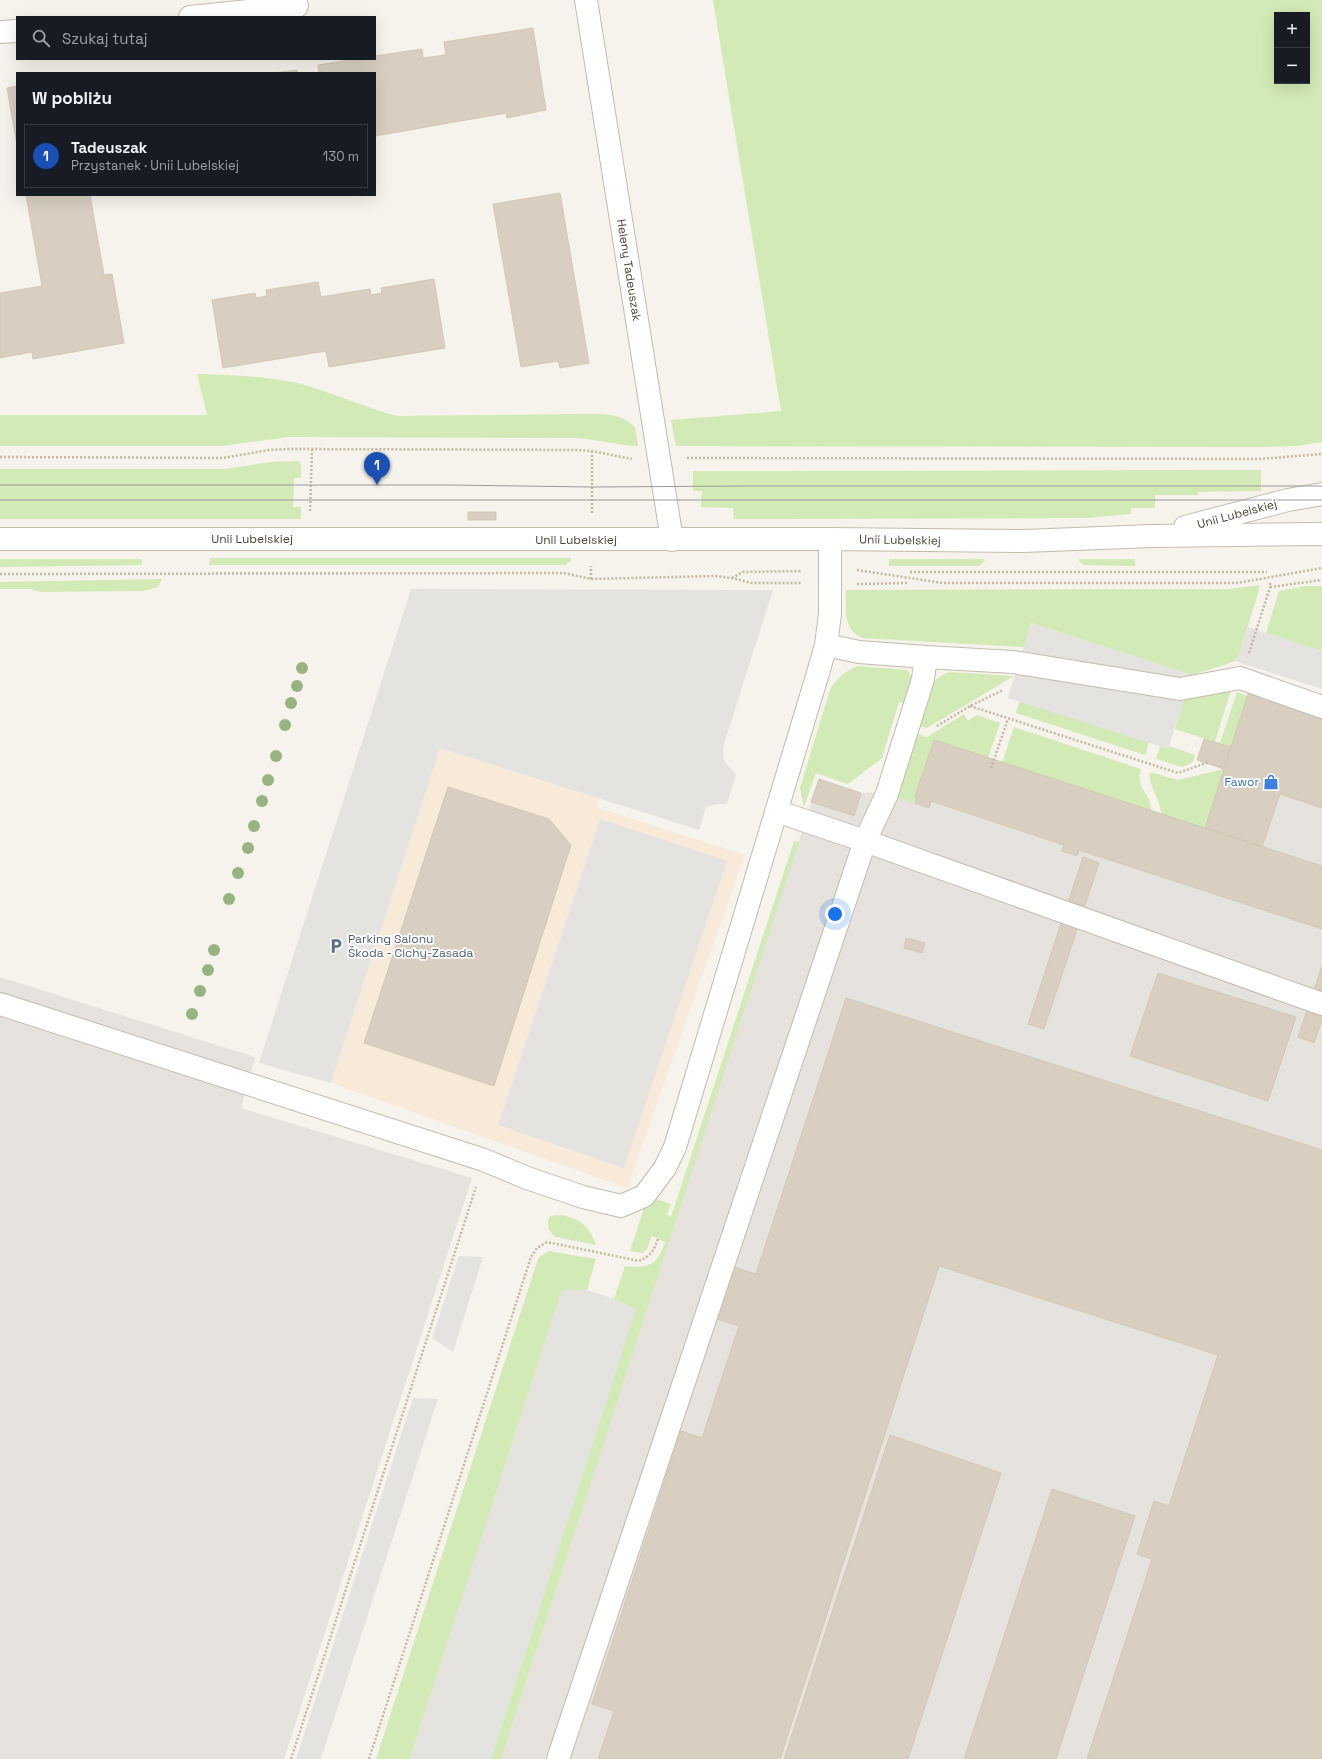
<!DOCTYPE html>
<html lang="pl">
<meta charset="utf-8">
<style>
body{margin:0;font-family:"Space Grotesk",sans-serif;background:#242831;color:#f1f3f6}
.controls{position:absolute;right:12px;top:12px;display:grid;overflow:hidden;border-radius:0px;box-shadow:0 4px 16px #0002}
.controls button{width:36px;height:36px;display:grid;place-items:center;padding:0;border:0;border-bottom:1px solid #363941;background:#171b24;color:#f1f3f6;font:20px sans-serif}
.you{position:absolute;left:835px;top:914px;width:14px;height:14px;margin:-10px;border:3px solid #fff;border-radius:50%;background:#1a73e8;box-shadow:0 0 0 6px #1a73e833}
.badge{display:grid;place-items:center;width:26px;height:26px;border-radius:50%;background:#ea580c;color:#fff;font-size:13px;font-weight:700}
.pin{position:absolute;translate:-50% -33px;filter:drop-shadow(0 1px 2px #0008)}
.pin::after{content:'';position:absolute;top:21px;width:14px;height:12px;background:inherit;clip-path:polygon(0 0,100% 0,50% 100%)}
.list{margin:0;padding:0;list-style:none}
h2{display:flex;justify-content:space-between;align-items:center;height:52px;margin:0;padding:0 16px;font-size:17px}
h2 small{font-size:13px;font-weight:400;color:#9ea1a6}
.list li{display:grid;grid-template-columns:26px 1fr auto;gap:12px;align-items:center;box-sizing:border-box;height:64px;margin:0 8px 8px;padding:0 8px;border:1px solid #363941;border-radius:0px}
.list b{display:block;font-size:15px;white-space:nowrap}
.list p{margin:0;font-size:13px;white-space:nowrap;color:#9ea1a6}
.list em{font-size:13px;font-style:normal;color:#9ea1a6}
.icon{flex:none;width:22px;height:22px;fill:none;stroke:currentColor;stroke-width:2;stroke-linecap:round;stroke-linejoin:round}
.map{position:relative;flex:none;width:1322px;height:1759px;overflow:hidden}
.search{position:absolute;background:#171b24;box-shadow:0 4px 16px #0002;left:16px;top:16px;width:360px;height:44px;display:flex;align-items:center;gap:10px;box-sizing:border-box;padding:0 14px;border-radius:0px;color:#9ea1a6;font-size:15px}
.panel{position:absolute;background:#171b24;box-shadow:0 4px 16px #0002;left:16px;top:72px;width:360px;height:124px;border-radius:0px}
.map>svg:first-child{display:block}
.commercial{fill:#f7ead8}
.industrial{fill:#e6e2dd}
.green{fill:#d2eab5;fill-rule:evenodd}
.parking{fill:#e5e3e0}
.building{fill:#d8cfc1;stroke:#d3c7b4}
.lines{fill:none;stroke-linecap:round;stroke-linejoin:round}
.minor-casing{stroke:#c2bbae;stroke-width:24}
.path{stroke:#c4b79f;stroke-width:2.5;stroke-dasharray:2 2;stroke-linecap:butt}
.minor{stroke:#fff;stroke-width:22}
.tram{stroke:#9a9a9a;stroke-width:1}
.tree{fill:#97b381}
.labels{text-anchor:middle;stroke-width:3.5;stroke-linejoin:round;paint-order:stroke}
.street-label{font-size:12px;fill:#4b4439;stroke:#fff}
.shop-label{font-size:12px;fill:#366cbe;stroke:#fff;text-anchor:end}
.service-label{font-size:12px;fill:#4e5e75;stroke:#fff;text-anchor:start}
</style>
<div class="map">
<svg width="1322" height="1759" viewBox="0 0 1322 1759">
<rect width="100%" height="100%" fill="#f6f3ec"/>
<path class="commercial" d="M440,748L599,798L596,807L745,855L627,1188L331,1083Z"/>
<path class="industrial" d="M1322,715V1759H501L819,779L861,793L879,792L917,797L915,796L934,740L1205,828Z
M0,977L255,1057L241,1108L472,1178L284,1759H0Z"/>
<path class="green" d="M713,0H1322V442L1296,446L1259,447L676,446L671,420L781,411ZM1277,15H1307V81H1277Z
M197,374C232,375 266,376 301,384C333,393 364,407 397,416L593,414C609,414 622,415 635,427L638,446C616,445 596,439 574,438L288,437L222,446H0V415H207Z
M299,461L301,464V478H294L293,507H301V519H0V469H225L271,462Z
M1261,470V491L1198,492V495H1155V508H1131V514L1086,518L734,519L733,508L701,507L702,491H693V471Z
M210,558H571V561L565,565H209Z
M0,559H142V565L0,567Z
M889,559H984L985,561L979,566H889Z
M1079,559H1135V566L1084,565L1079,561Z
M162,579L158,587L143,591L41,592L31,589H0V582Z
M1259,585V590L1239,655L1234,661L1227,664L1192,675L1031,623L1024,647L862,638C842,628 846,609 846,590L1229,589Z
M1306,586H1322V651L1266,633L1279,591Z
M857,666L907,670L913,679L907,704L899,702L882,758L848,784L816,773L804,807L800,788L830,690C836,678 845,672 857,666Z
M951,672L1014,676L927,728L918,726C924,706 927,676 951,672Z
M1231,690L1215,742L1175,729L1184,698Z
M1237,692L1248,696L1231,747L1220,743Z
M1020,701L1149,742L1145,755L1016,713Z
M964,714L968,721L977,715L1000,723L988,758L934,740L915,796L917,797L915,803L895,797L915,733L927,737Z
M1014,727L1141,769C1135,790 1152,793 1151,811L1002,763Z
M1160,746L1168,748L1169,746L1195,755L1192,763L1182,767L1156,759Z
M1224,769L1205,828L1161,814C1161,799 1148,788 1150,772L1178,780Z
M794,841L799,842L501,1759H491L588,1457L568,1443L636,1310L614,1299L625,1266C647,1269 658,1265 665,1242L652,1236L647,1249L643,1253L630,1251L648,1196L671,1204L667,1215L671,1217Z
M557,1215C577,1216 590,1226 596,1245L556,1237C548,1231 546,1225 550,1216Z
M549,1251L596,1259L587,1290H562L410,1759H376L537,1262L539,1257Z"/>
<path class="parking" d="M411,589L773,590L724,744L723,755L725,763L736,774L727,804H717L706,807L699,830L440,748L331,1083L259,1063Z
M1031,623L1192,675L1168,749L1008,698Z
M1248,627L1322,651V689L1234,661L1239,655Z
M600,819L727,861L624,1168L498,1125Z
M459,1256L483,1257L453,1352L432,1338Z
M562,1290H587L614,1299L636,1310L491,1759H410Z
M413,1398L438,1399L321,1759H296Z"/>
<path class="building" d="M533,28L546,110L507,118L506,113L375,136V73H319L318,65L355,59H375V56L422,49L423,58L446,55L444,42Z
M297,70L298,73H274Z
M17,86V145L7,88Z
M560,193L589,363L560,368L558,361L521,367L493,204Z
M26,195H90L104,275L112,274L124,343L33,359L32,352L0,358V293L42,286Z
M434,279L445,348L329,367L326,351L223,368L212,300L255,293L256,298L267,296L266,290L318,282L321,297L370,289L371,295L382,293L381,288Z
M468,512H496V520H468Z
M1249,691L1322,715V808L1280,794L1262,847L1205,828Z
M1204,739L1231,747L1224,769L1197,760Z
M934,740L1322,866V929L1079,850L1077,856L1062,851L1064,845L931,801L929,808L915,803L917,797L915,796Z
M819,779L861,793L854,816L811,802Z
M448,787L549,819L571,845L494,1086L364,1043Z
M1083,857L1099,863L1044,1029L1028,1024Z
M906,938L925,943L922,953L904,948Z
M1322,966V1020L1314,1043L1298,1037Z
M1158,973L1296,1017L1268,1101L1130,1056Z
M846,998L1322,1150V1759H1087L1152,1559L1137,1554L1154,1501L1169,1506L1218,1355L939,1266L780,1759H598L614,1711L592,1704L681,1431L702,1438L739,1326L717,1319L734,1267L756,1274Z
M890,1435L1001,1473L908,1759H784Z
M1052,1489L1135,1516L1056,1759H964Z"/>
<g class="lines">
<defs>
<path id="minor" d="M586,0L672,540
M190,17L297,6
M0,32L17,31
M1185,527L1288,500L1322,494
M0,539H830L1024,541L1152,536L1322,534
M926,657L1013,662L1180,689L1240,678L1322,707
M776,811L865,841L1322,1004
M0,1004L484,1160L527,1178L583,1197L621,1206L644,1196L665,1168L675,1147L818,673L826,645L830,614V539
M558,1759L865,841L887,794L923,679L926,657L859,652L826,645"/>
</defs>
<use href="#minor" class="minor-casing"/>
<path class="path" d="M0,457L223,458L269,450L289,449L576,450L592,451L632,459
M687,458L1260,459L1322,454
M310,511L312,450
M592,513V451
M857,570L943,583H1237L1322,568
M910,572H1267
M0,574L564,573L591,579L716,576L732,578L752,583H802
M732,578L743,572L802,571
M591,579V566
M1270,583V587L1322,580
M857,584L907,583
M1249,653L1270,587
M970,706L1178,773L1209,762
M937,726L970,706L1003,690
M991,768L1008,719
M291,1759L476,1187
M369,1759L531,1257L537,1248L547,1242L639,1261C651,1256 654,1250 658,1239"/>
<use href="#minor" class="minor"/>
<path class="tram" d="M0,485H449L592,487L744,486H1322
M0,500H1322"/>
</g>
<g class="tree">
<circle cx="302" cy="668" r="6"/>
<circle cx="297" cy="686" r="6"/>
<circle cx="291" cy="703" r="6"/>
<circle cx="285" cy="725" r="6"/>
<circle cx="276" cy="756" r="6"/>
<circle cx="268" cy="780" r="6"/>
<circle cx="262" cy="801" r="6"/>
<circle cx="254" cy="826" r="6"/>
<circle cx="248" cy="848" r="6"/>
<circle cx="238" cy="873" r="6"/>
<circle cx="229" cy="899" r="6"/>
<circle cx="214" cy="950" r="6"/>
<circle cx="208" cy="970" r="6"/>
<circle cx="200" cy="991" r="6"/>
<circle cx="192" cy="1014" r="6"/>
</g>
<defs>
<symbol id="shop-bare" viewBox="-9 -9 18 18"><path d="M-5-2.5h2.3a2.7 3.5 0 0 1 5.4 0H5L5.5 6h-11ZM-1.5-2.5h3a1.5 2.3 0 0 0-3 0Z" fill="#3f7fe0" stroke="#fff" stroke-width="2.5" paint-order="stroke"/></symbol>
<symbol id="parking-bare" viewBox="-9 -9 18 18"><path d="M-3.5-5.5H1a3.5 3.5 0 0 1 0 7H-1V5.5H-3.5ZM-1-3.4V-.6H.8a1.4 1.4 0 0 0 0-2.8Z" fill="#5c6f8a" stroke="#fff" stroke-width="2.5" paint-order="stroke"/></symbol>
</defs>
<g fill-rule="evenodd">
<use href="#shop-bare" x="1260" y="771" width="22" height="22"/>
<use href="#parking-bare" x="325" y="935" width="22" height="22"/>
</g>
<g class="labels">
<g class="street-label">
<text transform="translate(629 270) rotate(81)" y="4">Heleny Tadeuszak</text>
<text transform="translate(1237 514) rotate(-15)" y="4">Unii Lubelskiej</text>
<text x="252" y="543">Unii Lubelskiej</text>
<text x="576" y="544">Unii Lubelskiej</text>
<text transform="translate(900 540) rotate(1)" y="4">Unii Lubelskiej</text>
</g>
<g class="shop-label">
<text x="1259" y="786">Fawor</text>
</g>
<g class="service-label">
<text x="348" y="943">Parking Salonu<tspan x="348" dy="14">Škoda - Cichy-Zasada</tspan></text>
</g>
</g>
</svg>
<div class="controls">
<button>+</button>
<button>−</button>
</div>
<div class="you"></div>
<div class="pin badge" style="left:377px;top:485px;background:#1a4fb4">1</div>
<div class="search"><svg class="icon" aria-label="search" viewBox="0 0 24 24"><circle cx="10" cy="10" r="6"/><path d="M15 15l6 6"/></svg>Szukaj tutaj</div>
<section class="panel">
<h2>W pobliżu<small></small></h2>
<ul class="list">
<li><span class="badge" style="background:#1a4fb4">1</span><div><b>Tadeuszak</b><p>Przystanek · Unii Lubelskiej</p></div><em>130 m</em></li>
</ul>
</section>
</div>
